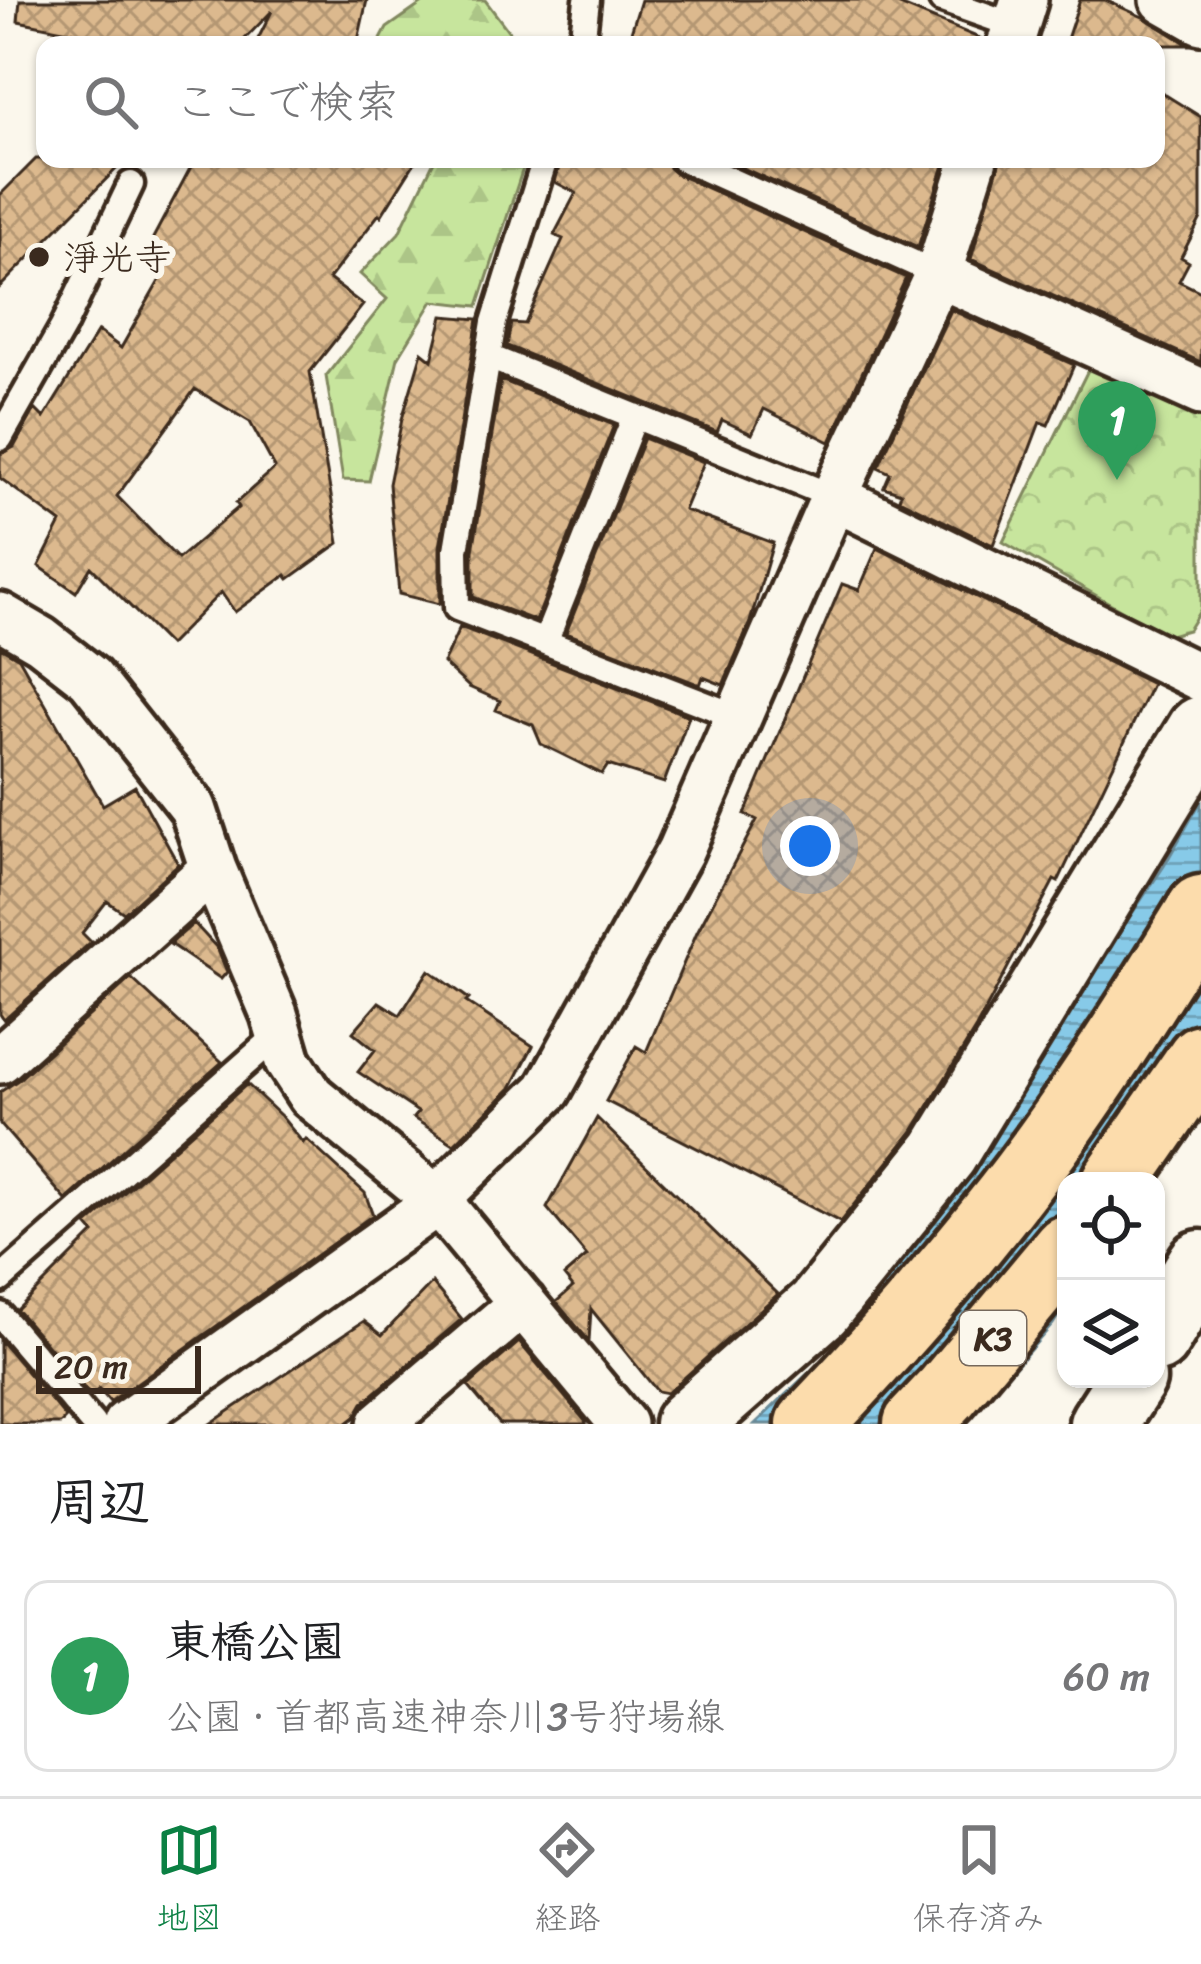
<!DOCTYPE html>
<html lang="ja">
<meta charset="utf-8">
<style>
body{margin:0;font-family:Sriracha,"Klee One",sans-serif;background:#f6f6f6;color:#202124}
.controls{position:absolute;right:36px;bottom:36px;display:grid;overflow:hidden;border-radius:24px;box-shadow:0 3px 9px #0004}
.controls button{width:108px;height:108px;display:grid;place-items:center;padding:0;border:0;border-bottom:3px solid #e0e0e0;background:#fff;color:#202124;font:60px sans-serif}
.scale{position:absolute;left:36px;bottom:30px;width:165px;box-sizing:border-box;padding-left:12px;border:6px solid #3b2a1e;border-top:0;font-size:33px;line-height:42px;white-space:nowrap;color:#3b2a1e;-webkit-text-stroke:9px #fbf7ec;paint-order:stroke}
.you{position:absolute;left:810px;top:846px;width:42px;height:42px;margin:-30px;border:9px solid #fff;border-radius:50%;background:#1a73e8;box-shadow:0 0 0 18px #1a73e833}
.badge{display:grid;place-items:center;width:78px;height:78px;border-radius:50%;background:#0b8043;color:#fff;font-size:39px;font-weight:700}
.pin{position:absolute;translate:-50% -99px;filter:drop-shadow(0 3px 6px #0008)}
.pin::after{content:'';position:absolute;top:63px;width:42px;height:36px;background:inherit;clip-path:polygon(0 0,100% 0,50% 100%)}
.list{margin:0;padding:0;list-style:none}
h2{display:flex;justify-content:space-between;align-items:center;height:156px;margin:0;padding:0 48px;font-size:51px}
h2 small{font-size:39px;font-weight:400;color:#757577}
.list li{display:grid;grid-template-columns:78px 1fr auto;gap:36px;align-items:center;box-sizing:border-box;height:192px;margin:0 24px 24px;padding:0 24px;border:3px solid #e0e0e0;border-radius:24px}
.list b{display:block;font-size:45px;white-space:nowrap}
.list p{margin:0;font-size:39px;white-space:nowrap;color:#757577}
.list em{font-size:39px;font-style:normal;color:#757577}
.icon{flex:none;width:66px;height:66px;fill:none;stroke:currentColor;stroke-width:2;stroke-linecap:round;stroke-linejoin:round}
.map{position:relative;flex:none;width:1201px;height:1424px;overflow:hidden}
.search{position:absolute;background:#fff;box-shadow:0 3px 9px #0004;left:36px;right:36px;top:36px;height:132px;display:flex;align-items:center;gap:30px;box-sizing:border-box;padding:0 42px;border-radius:24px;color:#757577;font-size:45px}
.sheet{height:372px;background:#fff}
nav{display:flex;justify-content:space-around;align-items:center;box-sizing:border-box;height:168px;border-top:3px solid #e0e0e0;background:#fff;font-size:33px;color:#757577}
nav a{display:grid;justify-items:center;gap:6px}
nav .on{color:#0b8043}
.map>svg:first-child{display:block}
.forest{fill:url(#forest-firs);stroke:#81885e;stroke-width:3}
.park{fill:url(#park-crowns);stroke:#81885e;stroke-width:3}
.water{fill:url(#water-rules);stroke:#698a97;stroke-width:3}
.building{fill:url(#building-cross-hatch);stroke:#3b2a1e;stroke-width:3;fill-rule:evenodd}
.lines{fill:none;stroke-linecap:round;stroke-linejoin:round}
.lane-casing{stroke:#3b2a1e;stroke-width:33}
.street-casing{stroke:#3b2a1e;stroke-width:54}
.secondary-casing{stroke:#3b2a1e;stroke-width:75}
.highway-casing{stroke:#3b2a1e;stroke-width:75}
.lane{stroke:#fbf7ec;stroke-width:24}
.street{stroke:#fbf7ec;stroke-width:45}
.secondary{stroke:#fbf7ec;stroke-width:66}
.highway{stroke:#fcdcac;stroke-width:66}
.poi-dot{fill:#3b2a1e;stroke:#fbf7ec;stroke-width:4.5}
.labels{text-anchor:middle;stroke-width:12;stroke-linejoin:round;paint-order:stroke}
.shield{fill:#fbf7ec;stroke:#75685c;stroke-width:3}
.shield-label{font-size:33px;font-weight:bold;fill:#3b2a1e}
.poi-label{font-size:36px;fill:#3b2a1e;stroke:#fbf7ec;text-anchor:start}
</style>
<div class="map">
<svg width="1201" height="1424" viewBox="0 0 1201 1424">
<defs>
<pattern id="forest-firs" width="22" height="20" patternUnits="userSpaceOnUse" patternTransform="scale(3)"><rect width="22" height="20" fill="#c7e59d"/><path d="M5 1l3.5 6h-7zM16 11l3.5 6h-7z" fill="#acc587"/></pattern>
<pattern id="park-crowns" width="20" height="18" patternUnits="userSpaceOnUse" patternTransform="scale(3)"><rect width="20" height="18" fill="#c7e59d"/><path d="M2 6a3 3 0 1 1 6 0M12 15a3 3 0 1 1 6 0" fill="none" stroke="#acc587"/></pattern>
<pattern id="water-rules" width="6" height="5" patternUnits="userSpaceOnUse" patternTransform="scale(3)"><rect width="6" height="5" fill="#87cae8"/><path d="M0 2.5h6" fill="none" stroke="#70a4bb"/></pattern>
<pattern id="building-cross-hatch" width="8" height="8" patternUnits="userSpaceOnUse" patternTransform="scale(3)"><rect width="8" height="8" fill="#dcb98e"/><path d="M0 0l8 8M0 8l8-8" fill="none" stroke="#b49773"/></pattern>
</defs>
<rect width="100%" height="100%" fill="#fbf7ec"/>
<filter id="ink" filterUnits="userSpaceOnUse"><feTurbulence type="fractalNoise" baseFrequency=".00833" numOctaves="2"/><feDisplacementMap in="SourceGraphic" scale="24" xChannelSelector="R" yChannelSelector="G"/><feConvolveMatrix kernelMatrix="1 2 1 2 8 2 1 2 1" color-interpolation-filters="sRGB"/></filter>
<g filter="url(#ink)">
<path class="forest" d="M427,0H485L519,45L379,43L387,28Z
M435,159H526L478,306L433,301L398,358L369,481L343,480L326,376L387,299L360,274L399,233Z"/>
<path class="park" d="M1089,368L1201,417V609L1188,630L1167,636L1003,542Z"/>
<path class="water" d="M1201,801V1093L1145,1181H1066V1303L1053,1324L964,1424H755L850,1333L1164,866Z"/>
<path class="building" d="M20,0H367L357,45H255L272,11L239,45H138L18,21Z
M641,0H888L984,40V45H627Z
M1080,0H1105L1145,18L1189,45H1065Z
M1156,89L1201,117V218L1181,257L1189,262L1179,281L1201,292V362L971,259L1000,159H1156Z
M36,159H126L0,287V195Z
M195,159H417L381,216L379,214L329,279L363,305L310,372L339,543L289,579L286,575L235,612L221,592L169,645L91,567L76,592L39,566L61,523L0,478V454L14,447L35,409L44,418L98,331L121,348L166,269L144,255ZM195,389L250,422L275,468L236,503L239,507L178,559L117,496Z
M561,159H667L669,168L676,174L906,278L830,442L764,409L752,434L722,420L717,432L507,346L511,323L525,324L563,239L554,235L576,193L555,182Z
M723,159H946L918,247Z
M951,310L1074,365L1048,425L1040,422L993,545L899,499L901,493L884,487L890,473L878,467Z
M443,316L478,319L440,547V604L399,594L389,484L402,419L422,352L432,360Z
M501,380L614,425L536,621L473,597V551Z
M644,438L704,462L684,510L773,543L750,622L723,685L703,677L700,685L566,633Z
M877,548L1152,684L1058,882L1054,880L976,1028L913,1131L840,1222L606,1101L636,1046L646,1052L697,932L757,820L745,814L842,584L859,590Z
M460,627L689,716L664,783L608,765L602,774L541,744L533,725L496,710L500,701L469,687L443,663Z
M0,647L19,658L103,805L135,786L178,864L124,913L107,901L82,933L91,942L4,1020L0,1014Z
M194,923L217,948L227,972L221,979L170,944Z
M429,970L469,999L466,1002L533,1046L511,1088L454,1144L413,1118L418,1112L358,1072L375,1050L353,1032L379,1002L400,1015Z
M131,978L222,1062L66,1200L0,1124V1092L18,1080Z
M247,1084L281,1116L303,1143L306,1139L365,1193L373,1215L110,1402L99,1389L91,1396L17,1310L94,1233L87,1225Z
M597,1118L778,1294L667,1393L657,1391L591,1309L589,1341L556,1302L573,1287L564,1276L587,1256L547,1208Z
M432,1283L462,1319L363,1403L355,1417L346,1424H210L364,1321L382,1335Z
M0,1340L66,1418L60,1424H0Z
M519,1342L586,1422V1424H500L468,1386Z"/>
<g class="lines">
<defs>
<path id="lane" d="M942,0L1016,26
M582,45L587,0
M545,159L494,322L456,550L457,608L738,717
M683,159L938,274
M489,357L834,497
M0,438L63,327L131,184
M545,642L635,416
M0,1280L280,1033
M0,1315L93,1424"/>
<path id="street" d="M1164,0L1201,21
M1010,45L1024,0
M938,274L1201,392
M834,497L1201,678
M0,616L41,640L90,678L193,808L213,869L274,1014L288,1061L311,1096L436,1199L623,1424
M0,1060L213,869
M126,1424L422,1213L548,1090L680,851L834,497L938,274L974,159
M381,1424L523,1303"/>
<path id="secondary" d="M1156,1339L1201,1264
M688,1424L819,1308L944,1153L1201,730
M1103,1424L1132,1379"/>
<path id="highway" d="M1116,1181L1201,1058
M810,1424C873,1358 934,1290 991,1218C1069,1121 1136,1015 1201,909
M917,1424L947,1392L1066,1249"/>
</defs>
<use href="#lane" class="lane-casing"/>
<use href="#street" class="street-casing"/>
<use href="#secondary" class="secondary-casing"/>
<use href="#highway" class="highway-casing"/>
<use href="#lane" class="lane"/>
<use href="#street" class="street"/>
<use href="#secondary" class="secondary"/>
<use href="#highway" class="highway"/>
</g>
</g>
<circle class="poi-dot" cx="39" cy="257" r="12"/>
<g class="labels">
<rect class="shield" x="960" y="1311" width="66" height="54" rx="9"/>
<g class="shield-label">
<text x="993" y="1350">K3</text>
</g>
<g class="poi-label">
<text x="63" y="270">淨光寺</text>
</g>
</g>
</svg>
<div class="controls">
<button><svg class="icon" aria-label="locate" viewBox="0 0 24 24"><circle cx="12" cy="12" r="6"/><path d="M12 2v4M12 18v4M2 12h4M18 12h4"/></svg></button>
<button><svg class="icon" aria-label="layers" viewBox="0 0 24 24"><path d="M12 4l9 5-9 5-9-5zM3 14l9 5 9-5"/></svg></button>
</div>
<div class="scale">20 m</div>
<div class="you"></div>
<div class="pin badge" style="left:1117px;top:480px;background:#2e9e5b">1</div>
<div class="search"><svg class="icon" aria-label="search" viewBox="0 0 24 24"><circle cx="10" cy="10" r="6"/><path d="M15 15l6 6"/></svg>ここで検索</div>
</div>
<section class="sheet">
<h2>周辺<small></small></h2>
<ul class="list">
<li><span class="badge" style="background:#2e9e5b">1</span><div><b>東橋公園</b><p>公園 · 首都高速神奈川3号狩場線</p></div><em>60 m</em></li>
</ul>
</section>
<nav>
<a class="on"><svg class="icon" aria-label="map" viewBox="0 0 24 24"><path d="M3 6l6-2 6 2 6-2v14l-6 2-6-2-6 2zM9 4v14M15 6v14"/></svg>地図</a>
<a><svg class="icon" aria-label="directions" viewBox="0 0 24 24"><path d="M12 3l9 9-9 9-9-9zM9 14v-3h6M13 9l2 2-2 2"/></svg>経路</a>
<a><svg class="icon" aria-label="saved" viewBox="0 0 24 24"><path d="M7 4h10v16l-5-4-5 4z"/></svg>保存済み</a>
</nav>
